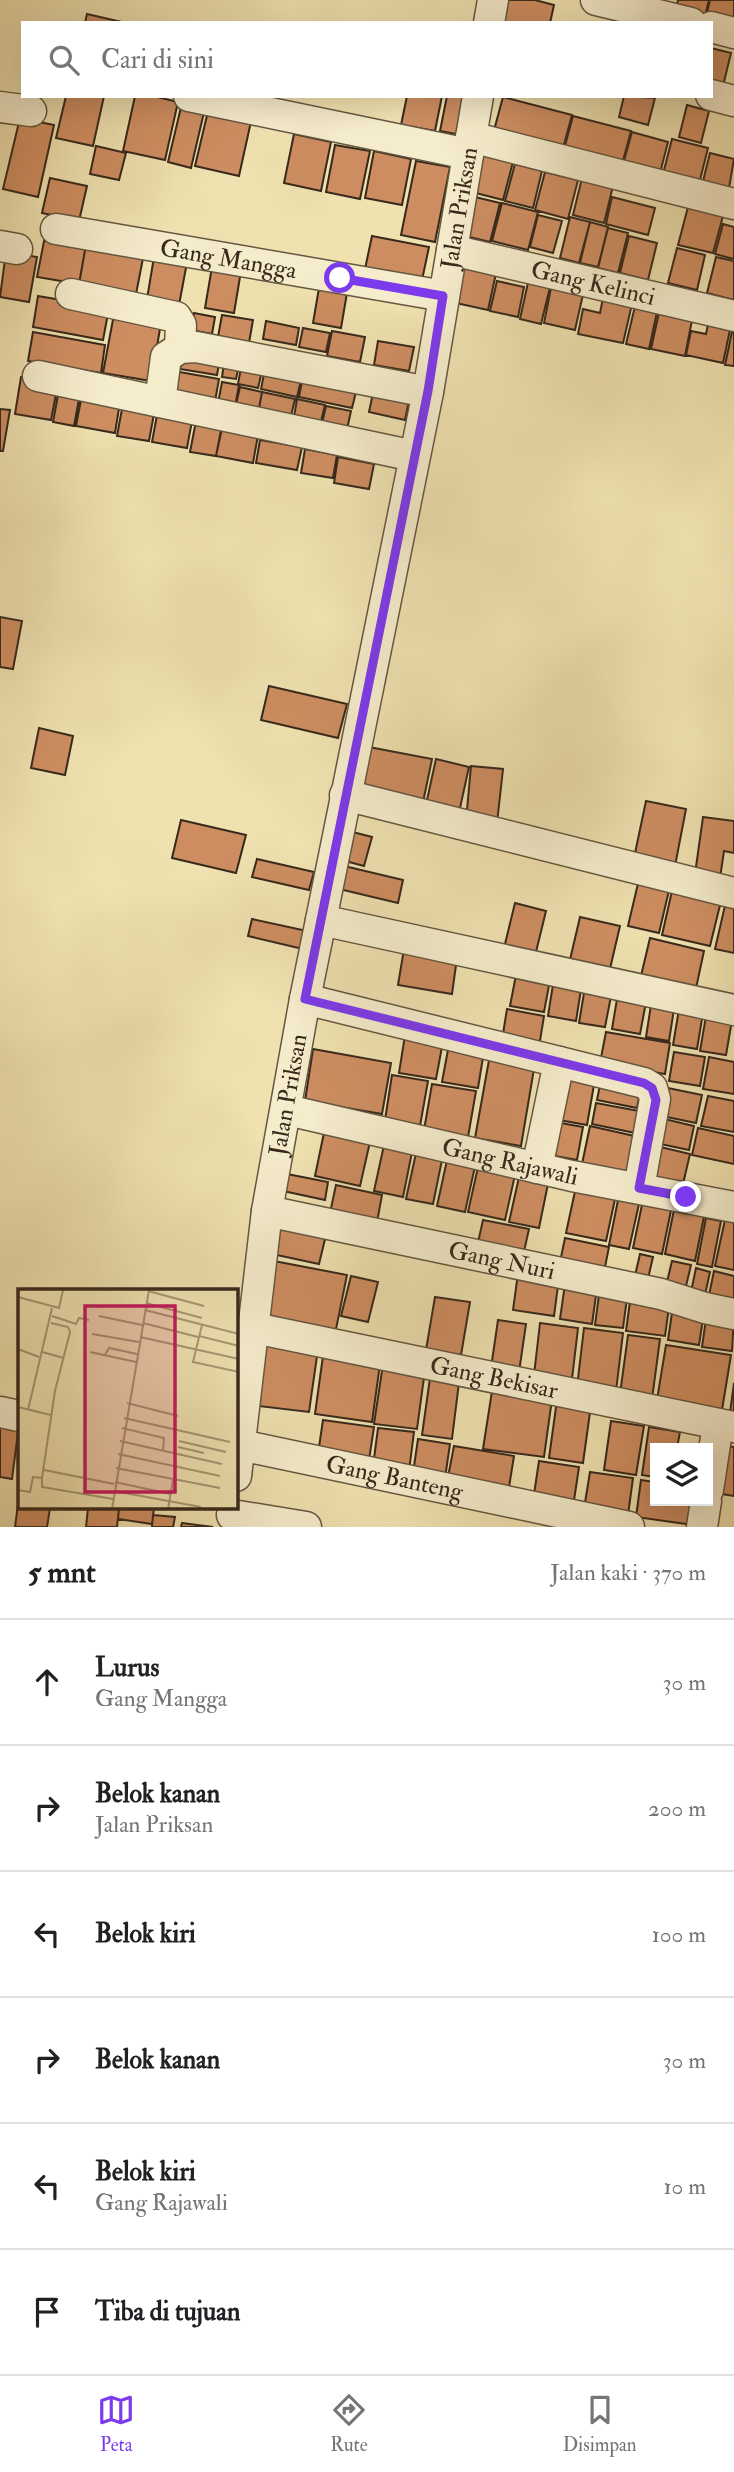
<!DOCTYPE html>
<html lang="id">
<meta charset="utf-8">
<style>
body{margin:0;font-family:"IM FELL Double Pica",serif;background:#f2f2f2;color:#202124}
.controls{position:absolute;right:21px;bottom:21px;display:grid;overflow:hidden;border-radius:0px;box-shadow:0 7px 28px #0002}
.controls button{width:63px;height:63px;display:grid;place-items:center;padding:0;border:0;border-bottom:2px solid #e0e0e0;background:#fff;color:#202124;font:35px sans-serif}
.stop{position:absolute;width:21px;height:21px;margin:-16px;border:5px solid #7c3aed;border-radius:50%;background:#fff}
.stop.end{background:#7c3aed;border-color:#fff;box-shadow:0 2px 7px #0008}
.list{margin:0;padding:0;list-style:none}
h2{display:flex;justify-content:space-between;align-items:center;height:91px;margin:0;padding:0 28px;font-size:30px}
h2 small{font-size:23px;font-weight:400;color:#757577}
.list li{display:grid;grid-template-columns:46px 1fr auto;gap:21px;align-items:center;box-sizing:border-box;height:126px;padding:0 28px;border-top:2px solid #e0e0e0}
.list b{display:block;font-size:26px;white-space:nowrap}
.list p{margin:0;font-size:23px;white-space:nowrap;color:#757577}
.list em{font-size:23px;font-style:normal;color:#757577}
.icon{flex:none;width:38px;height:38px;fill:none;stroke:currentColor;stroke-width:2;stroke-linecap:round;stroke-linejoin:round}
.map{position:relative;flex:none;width:734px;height:1527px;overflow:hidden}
.search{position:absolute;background:#fff;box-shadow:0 7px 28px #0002;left:21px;right:21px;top:21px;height:77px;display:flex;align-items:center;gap:18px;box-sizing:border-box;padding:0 24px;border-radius:0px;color:#757577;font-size:26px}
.sheet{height:847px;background:#fff}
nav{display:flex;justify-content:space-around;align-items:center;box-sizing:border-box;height:98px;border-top:2px solid #e0e0e0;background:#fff;font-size:19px;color:#757577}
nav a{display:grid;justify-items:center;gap:4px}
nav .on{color:#7c3aed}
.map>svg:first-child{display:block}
.building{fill:#cd8d61;stroke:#37291b;stroke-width:2}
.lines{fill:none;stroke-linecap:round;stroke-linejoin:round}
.minor-casing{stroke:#655740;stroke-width:33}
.minor{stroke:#f5eccc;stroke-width:30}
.route{stroke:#7c3aed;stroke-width:9}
.labels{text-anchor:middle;stroke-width:6;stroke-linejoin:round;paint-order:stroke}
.street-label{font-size:24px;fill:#37291b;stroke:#f5eccc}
.inset-road{fill:none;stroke:#a59774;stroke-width:2}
.view{fill:#c2185b;fill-opacity:0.15;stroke:#c2185b;stroke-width:3.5}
.inset-edge{fill:none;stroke:#37291b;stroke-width:3.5}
</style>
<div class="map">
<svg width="734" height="1527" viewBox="0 0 734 1527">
<rect width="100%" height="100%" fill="#efe1b0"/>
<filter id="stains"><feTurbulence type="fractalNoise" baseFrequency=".00286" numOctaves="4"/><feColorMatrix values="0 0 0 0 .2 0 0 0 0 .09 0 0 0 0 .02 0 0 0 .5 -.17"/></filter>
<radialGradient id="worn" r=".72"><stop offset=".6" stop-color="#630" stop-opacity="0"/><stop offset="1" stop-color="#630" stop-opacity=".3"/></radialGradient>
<path class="building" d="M508,0H535L554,5L550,23H502Z
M678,0H709L704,20L675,13Z
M710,0H734V25L705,21Z
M87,14L126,23H85Z
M711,48L731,53L722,90L711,88Z
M66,96H104L93,146L56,138Z
M135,96H153L178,102L165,160L123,151Z
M407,96H442L435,131L401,125Z
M447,96H468L461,135L440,131Z
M624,96L655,98L648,125L619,117Z
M503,97L572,115L562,152L493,134Z
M182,103L205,108L191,168L168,162Z
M687,105L709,111L701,143L679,137Z
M209,107L252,117L239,176L195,166Z
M573,116L631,131L621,168L563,153Z
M20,118L54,125L38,197L3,189Z
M632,132L668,142L659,177L622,168Z
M294,134L331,142L321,191L284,183Z
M672,139L708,148L699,184L663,174Z
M335,145L370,151L360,199L326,192Z
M96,146L126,153L119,180L90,174Z
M374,151L411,159L402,205L365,198Z
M478,153L513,162L503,200L468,191Z
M710,153L734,159L729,188L703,181Z
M416,161L450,167L435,242L401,235Z
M515,164L542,171L533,208L505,201Z
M545,172L578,180L568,219L535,210Z
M50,178L87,186L79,221L42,213Z
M582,178L613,186L604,223L573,215Z
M471,196L500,203L490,242L461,235Z
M612,197L655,208L648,235L606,224Z
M502,203L538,212L528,250L492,241Z
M688,207L723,216L713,253L678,245Z
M538,215L562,221L553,253L530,247Z
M570,217L590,222L579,263L560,258Z
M590,222L608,227L598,267L580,263Z
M723,224L734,227V259L715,254Z
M608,228L628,233L618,273L598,268Z
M46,231L87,239L79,284L37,277Z
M372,236L429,247L422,280L365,269Z
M629,236L657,243L648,280L620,273Z
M87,239L145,248L136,294L79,284Z
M677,248L705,255L697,290L668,283Z
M155,251L188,257L179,305L147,299Z
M6,252L37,257L29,302L0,297Z
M716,257L734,261V300L707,293Z
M213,261L242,265L234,313L205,308Z
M465,263L497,269L488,310L456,303Z
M529,278L551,283L541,324L520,319Z
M497,281L524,287L518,317L490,311Z
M552,283L584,290L575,330L544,323Z
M319,288L347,293L341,328L313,323Z
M38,296L109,308L103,340L33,327Z
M603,298L632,304L623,343L578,334L583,309L600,313Z
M636,302L658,307L649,349L626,344Z
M660,308L693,315L685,356L651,349Z
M194,313L215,317L212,334L191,330Z
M114,314L161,323L151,381L103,373Z
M222,315L253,320L249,343L218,337Z
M709,320L731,325L723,363L686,355L691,331L706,334Z
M266,321L299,328L296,345L263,339Z
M733,327H734V366L725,365Z
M303,328L330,333L326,352L299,347Z
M332,331L365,337L360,362L327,356Z
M33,332L105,345L101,373L28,361Z
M378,341L414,347L409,371L374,365Z
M183,351L220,358L217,375L180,369Z
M225,357L240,360L236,379L222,377Z
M242,362L263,367L258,388L238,384Z
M265,369L302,376L297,397L261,389Z
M174,371L219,379L214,407L168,399Z
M303,376L357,388L352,408L299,397Z
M21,377L58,384L51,420L15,414Z
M222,382L239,385L234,412L217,409Z
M60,384L81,388L74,426L53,422Z
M240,387L262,392L258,414L235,409Z
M374,388L410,396L405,420L369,412Z
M83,389L121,396L115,433L76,426Z
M262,392L295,399L290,420L258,414Z
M124,398L156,403L149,441L117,436Z
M297,399L325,405L319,429L293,423Z
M159,404L194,410L187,448L152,442Z
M326,406L351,411L346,434L321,428Z
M0,409L10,410L3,451H0Z
M196,421L222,425L216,456L190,452Z
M222,428L258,435L253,463L216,456Z
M260,440L302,447L297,470L256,463Z
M305,449L337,455L333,478L301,473Z
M338,457L374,464L369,489L334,483Z
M0,617L22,621L13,669L0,667Z
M269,686L347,704L338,738L261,720Z
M39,728L73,736L65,775L31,768Z
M369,747L432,759L422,807L359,795Z
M436,759L469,767L458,817L425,809Z
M471,766L503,769L497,823L466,821Z
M646,801L686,809L675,866L634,858Z
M703,817L734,821V853L724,851L720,878L695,874Z
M181,820L246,835L236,873L172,858Z
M345,830L372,837L364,866L338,859Z
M257,859L314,872L309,890L252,877Z
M340,865L403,880L398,903L335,888Z
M640,875L671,882L659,933L628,926Z
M674,882L723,893L710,946L662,935Z
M727,897L734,899V953L715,949Z
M515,903L546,911L535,956L504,948Z
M580,917L620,926L609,973L569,964Z
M252,919L307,931L303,949L248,936Z
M650,938L704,951L695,993L640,980Z
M404,949L457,958L452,994L398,985Z
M516,975L550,980L544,1012L510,1006Z
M554,978L582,983L576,1021L548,1016Z
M585,987L612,991L605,1027L579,1023Z
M618,993L647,997L640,1034L612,1029Z
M651,1005L674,1009L669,1041L646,1037Z
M507,1009L544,1016L539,1047L502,1040Z
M679,1009L703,1013L697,1049L673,1045Z
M706,1016L732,1020L726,1055L700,1051Z
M406,1029L444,1036L436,1079L399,1073Z
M606,1032L670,1043L665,1074L600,1063Z
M450,1039L485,1045L478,1088L442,1082Z
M313,1049L391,1063L382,1114L305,1101Z
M491,1049L536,1057L521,1146L475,1138Z
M674,1052L705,1057L700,1086L669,1081Z
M709,1057L734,1062V1094L703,1089Z
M561,1073L595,1079L587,1125L553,1119Z
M392,1075L428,1081L420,1126L385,1120Z
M602,1075L642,1083L637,1108L597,1100Z
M432,1084L476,1091L468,1137L424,1130Z
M663,1087L702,1095L696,1123L657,1115Z
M708,1096L734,1101V1132L701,1126Z
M596,1103L639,1111L635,1133L592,1124Z
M656,1117L694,1126L689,1150L651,1142Z
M550,1121L583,1127L577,1160L544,1154Z
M326,1123L372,1133L360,1186L315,1176Z
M590,1126L639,1137L631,1174L582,1164Z
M698,1128L734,1136V1164L692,1155Z
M386,1136L414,1142L403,1197L374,1191Z
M418,1144L444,1150L433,1204L406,1199Z
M656,1146L690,1154L683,1184L649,1178Z
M449,1151L477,1157L465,1212L437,1206Z
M480,1158L517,1166L505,1220L468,1212Z
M521,1168L550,1174L539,1228L509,1222Z
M287,1174L328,1182L325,1200L283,1191Z
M577,1182L617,1190L606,1241L566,1233Z
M336,1185L382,1195L377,1222L330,1213Z
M620,1190L641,1195L629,1249L609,1245Z
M644,1195L673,1201L662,1254L633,1248Z
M676,1200L706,1207L695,1261L665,1254Z
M726,1215L734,1217V1270L715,1266Z
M706,1218L721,1221L712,1267L697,1264Z
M279,1220L327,1231L319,1264L272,1254Z
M483,1220L529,1229L523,1256L477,1247Z
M565,1238L609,1247L604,1272L560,1262Z
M640,1254L653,1257L647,1283L634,1280Z
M274,1261L347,1275L335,1334L263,1320Z
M672,1261L691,1265L686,1286L667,1282Z
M696,1268L710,1272L705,1295L691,1292Z
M714,1271L734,1276V1302L708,1300Z
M518,1273L559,1278L554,1316L513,1310Z
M351,1276L378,1282L368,1322L341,1316Z
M565,1284L597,1288L592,1324L560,1319Z
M600,1287L628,1291L623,1328L595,1325Z
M631,1294L670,1300L665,1336L626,1331Z
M435,1297L470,1302L461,1355L426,1350Z
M673,1306L704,1312L699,1345L668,1340Z
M707,1312L734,1316L732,1351L702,1347Z
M498,1320L526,1324L519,1372L491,1368Z
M540,1323L578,1328L572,1379L534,1375Z
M584,1328L623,1333L616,1391L577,1387Z
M628,1335L660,1339L652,1399L620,1394Z
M267,1342L318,1349L309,1412L258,1406Z
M666,1345L731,1355L721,1416L656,1406Z
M323,1356L380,1364L372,1422L315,1414Z
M383,1364L425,1370L417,1429L374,1424Z
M430,1378L459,1382L452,1439L422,1435Z
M734,1383V1420H729Z
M492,1391L552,1399L544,1457L483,1449Z
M557,1400L591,1405L583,1463L549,1458Z
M323,1420L374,1427L369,1460L318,1454Z
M611,1421L644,1426L636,1475L604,1470Z
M0,1422L19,1425L12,1479L0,1477Z
M649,1427L680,1432L677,1448H655V1477L642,1475Z
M378,1428L414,1432L409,1471L373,1466Z
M418,1439L450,1444L445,1478L413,1473Z
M716,1445L734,1447V1496L709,1492Z
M454,1446L514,1456L509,1487L448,1477Z
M539,1461L579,1467L573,1507L533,1501Z
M590,1472L633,1478L628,1515L584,1509Z
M641,1480L655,1482V1501H697L693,1525L636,1517Z
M19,1497V1508H50L47,1527H15Z
M88,1508H119L117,1527H86Z
M119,1508H154L152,1524L118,1519Z
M153,1515L175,1517L173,1527H152Z
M182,1523L213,1527H181Z"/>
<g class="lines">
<defs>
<g id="minor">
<path d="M596,0L691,23"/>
<path d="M489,23L493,0"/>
<path d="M711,27L734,33"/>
<path d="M711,95L734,101"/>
<path d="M189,96L468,154"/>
<path d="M0,107L31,111"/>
<path d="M471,137L734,204"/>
<path id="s1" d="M56,229L444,296"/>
<path d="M0,246L17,249"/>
<path id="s2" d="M452,250L734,316"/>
<path d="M71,294L176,317L181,325L180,348"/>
<path d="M38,376L414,456"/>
<path d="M160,402L166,357L180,348L196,347L428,392"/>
<path d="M345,795L734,893"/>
<path d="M321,920L734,1010"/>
<path d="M305,999L644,1083L652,1088L655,1099L639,1188"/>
<path id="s3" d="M287,1110L572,1176L734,1207"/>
<path d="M537,1168L559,1062"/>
<path id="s4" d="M267,1211L661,1294L705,1308L734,1314"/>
<path id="s5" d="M254,1328L734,1427"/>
<path d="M0,1412L19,1416"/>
<path id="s6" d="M240,1445L629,1527"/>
<path id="s7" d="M236,1476L267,1211L305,999L428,392L478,96"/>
<path d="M708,1490L718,1424"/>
<path d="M232,1515L306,1527"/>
<path d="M702,1527L706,1501"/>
</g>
</defs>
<use href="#minor" class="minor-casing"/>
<use href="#minor" class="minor"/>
</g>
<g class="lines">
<path class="route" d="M340,278L443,296L428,391L305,999L644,1083L652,1088L656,1100L639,1188L686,1197"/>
</g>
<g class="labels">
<g class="street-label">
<text dy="8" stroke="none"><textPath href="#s7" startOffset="1288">Jalan Priksan</textPath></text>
<text dy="8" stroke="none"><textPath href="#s1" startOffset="175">Gang Mangga</textPath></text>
<text dy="8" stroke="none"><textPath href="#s2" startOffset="145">Gang Kelinci</textPath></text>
<text dy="8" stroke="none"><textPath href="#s7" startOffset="385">Jalan Priksan</textPath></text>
<text dy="8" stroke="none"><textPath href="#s3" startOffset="229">Gang Rajawali</textPath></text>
<text dy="8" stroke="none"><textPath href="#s4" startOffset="240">Gang Nuri</textPath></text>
<text dy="8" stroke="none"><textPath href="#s5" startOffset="245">Gang Bekisar</textPath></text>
<text dy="8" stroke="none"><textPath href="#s6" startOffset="158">Gang Banteng</textPath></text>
</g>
</g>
<g transform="translate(18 1289)">
<rect width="220" height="220" fill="#efe1b0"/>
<path class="inset-road" d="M130,2L186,17M0,8L41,19L45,1M128,14L184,29M127,21L221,45M34,27L58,35L61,29L71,31M81,27L124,36M125,34L180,48M184,36L175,73L221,83M74,45L121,53M181,47L221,57M122,48L221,70M0,60L21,68M24,63L46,69M72,63L118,73M87,66L91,59L119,65M109,114L160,127M0,118L33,126M10,121L34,19M106,129L212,153M104,139L146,149L145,162M102,152L204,175M161,152L208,163M160,158L186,164M100,165L202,187M98,179L202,199M26,181L96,195M24,189V198L95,210M97,193L152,205M0,201L12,203L15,188L24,189L37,102L52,43L50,38L33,34M96,202L183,218M94,220L131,1M150,220L155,191"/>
<path class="view" d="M67,17H157V203H67Z"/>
<rect width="220" height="220" class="inset-edge"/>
</g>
<rect width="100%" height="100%" filter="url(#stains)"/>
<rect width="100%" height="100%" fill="url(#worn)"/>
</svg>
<div class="controls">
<button><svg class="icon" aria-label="layers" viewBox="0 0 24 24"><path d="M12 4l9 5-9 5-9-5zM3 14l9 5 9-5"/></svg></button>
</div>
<div class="stop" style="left:340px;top:278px"></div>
<div class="stop end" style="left:686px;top:1197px"></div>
<div class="search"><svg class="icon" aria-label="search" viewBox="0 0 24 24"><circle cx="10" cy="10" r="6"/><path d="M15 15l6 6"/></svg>Cari di sini</div>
</div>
<section class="sheet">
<h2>5 mnt<small>Jalan kaki · 370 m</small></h2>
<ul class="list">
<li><svg class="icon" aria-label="ahead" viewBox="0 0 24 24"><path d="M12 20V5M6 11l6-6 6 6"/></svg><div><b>Lurus</b><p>Gang Mangga</p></div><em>30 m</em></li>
<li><svg class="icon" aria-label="right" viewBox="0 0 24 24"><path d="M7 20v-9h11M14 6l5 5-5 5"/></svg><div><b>Belok kanan</b><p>Jalan Priksan</p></div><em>200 m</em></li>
<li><svg class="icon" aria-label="left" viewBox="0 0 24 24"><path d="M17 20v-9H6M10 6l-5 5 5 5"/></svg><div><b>Belok kiri</b></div><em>100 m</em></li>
<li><svg class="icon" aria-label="right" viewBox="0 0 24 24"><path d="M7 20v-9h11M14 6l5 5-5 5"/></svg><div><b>Belok kanan</b></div><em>30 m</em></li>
<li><svg class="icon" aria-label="left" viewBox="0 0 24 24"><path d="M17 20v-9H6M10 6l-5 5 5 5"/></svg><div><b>Belok kiri</b><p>Gang Rajawali</p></div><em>10 m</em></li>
<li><svg class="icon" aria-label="arrive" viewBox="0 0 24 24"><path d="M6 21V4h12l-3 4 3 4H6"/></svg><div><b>Tiba di tujuan</b></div></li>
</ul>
</section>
<nav>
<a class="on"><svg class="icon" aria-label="map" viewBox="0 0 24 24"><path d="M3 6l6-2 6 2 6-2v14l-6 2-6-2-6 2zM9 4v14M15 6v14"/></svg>Peta</a>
<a><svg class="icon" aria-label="directions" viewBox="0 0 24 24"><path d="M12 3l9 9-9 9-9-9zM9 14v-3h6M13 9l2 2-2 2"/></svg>Rute</a>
<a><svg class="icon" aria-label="saved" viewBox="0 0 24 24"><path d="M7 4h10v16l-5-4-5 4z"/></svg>Disimpan</a>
</nav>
